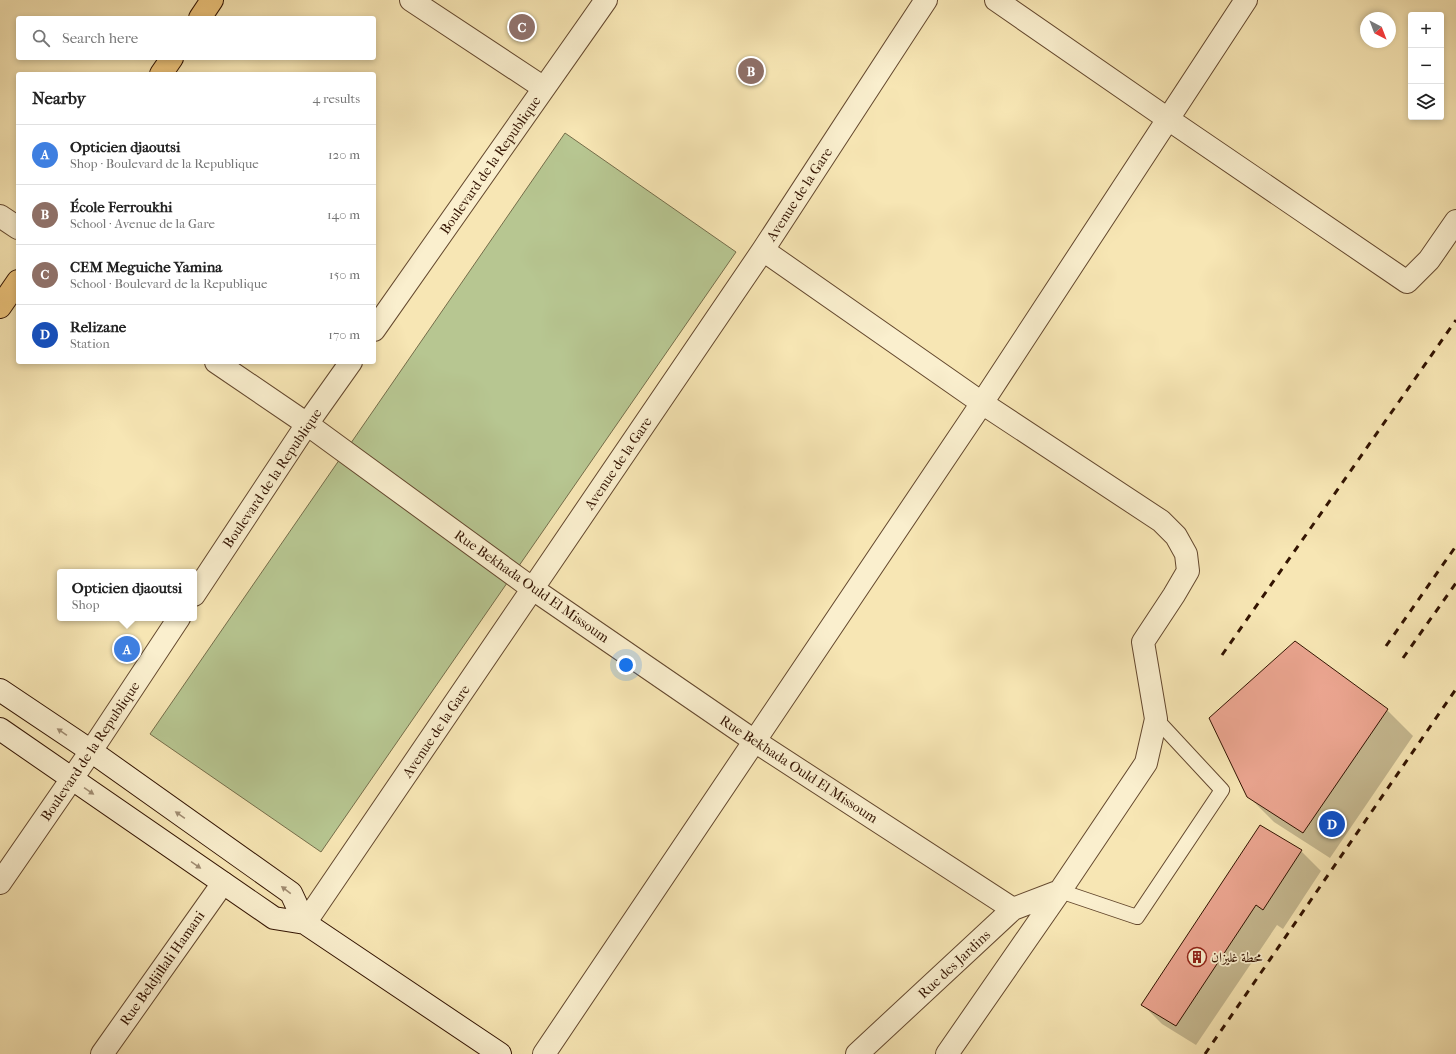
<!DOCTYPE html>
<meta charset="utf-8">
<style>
body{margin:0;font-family:"IM FELL French Canon",Amiri,serif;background:#f6f6f6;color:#222}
.controls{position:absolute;right:12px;top:12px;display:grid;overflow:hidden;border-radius:4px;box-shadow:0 2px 6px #0003}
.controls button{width:36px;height:36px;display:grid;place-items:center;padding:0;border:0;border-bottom:1px solid #e0e0e0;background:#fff;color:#222;font:20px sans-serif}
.compass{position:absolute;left:1360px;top:12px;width:36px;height:36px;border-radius:50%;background:#fff;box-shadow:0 2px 6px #0003;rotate:138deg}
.you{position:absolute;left:626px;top:665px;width:14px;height:14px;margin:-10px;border:3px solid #fff;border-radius:50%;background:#1a73e8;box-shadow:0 0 0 6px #1a73e833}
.badge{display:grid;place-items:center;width:26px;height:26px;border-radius:50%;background:#8f2418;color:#fff;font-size:13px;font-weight:700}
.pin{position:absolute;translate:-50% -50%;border:2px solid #fff;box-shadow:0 1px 4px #0006}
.popup{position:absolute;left:57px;top:569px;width:140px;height:52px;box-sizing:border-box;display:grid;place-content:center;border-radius:4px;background:#fff;filter:drop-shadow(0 1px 3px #0005);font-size:13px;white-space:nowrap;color:#767676}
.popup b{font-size:15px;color:#222}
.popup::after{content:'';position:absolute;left:50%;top:100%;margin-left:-8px;border:8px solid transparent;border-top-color:#fff}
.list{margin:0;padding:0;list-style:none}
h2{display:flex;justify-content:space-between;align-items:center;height:52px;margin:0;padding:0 16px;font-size:17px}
h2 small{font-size:13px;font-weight:400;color:#767676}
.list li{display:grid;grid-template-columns:26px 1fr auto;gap:12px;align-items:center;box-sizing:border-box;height:60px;padding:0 16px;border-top:1px solid #e0e0e0}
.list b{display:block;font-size:15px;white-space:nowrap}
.list p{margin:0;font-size:13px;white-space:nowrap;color:#767676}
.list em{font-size:13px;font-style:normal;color:#767676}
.icon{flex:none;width:22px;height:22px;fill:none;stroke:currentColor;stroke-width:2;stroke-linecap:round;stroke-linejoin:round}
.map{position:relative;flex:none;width:1456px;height:1054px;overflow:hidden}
.search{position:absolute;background:#fff;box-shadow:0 2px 6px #0003;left:16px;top:16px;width:360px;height:44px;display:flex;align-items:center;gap:10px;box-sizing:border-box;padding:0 14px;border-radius:4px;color:#767676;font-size:15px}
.panel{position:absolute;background:#fff;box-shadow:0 2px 6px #0003;left:16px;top:72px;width:360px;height:292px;border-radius:4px}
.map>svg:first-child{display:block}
.green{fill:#b7c691;stroke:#756d4a}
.shadow{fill:#0003}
.building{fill:#eba590;stroke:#331402}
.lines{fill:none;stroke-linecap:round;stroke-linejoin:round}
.lane-casing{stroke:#64482e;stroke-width:16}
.street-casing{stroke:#64482e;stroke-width:24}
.secondary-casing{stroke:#331402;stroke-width:24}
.primary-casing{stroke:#331402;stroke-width:24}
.lane{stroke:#faefce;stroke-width:14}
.street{stroke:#faefce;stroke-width:22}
.secondary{stroke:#faefce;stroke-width:22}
.primary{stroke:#ecc37a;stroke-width:22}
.rail{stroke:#331402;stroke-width:3;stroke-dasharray:7 7;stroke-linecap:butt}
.oneway{fill:#a08c72}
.labels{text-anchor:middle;stroke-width:3.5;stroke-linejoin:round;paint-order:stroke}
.street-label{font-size:14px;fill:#331402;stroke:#faefce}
.poi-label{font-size:14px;fill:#331402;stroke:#faefce;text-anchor:start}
</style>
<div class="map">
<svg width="1456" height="1054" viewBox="0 0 1456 1054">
<rect width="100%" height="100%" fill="#f7e6b4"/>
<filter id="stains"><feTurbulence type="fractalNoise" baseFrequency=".005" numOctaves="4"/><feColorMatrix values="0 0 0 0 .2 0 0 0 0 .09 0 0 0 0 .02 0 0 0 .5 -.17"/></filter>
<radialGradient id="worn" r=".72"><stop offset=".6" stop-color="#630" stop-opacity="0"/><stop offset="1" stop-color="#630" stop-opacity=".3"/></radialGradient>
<path class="green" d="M565,133L736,252L321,852L150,734Z"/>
<path class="shadow" d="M1387,710L1413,736L1330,858L1274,822L1248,796Z
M1260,827L1301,851L1321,871L1283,929L1277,925L1196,1045L1162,1024L1142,1004Z"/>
<path class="building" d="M1295,641L1388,709L1303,833L1247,797L1209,718Z
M1260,825L1302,850L1263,910L1256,905L1176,1026L1141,1005Z"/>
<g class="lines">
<defs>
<path id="lane" d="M1060,891L1137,917L1222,790L1156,719"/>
<path id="street" d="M411,0L544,88
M996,0L1168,119L1407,282L1429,260L1456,221
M0,216L18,228
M763,250L982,403L1161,521L1176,536L1186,554L1188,571L1174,595L1143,642L1156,719L1146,763L1060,891L947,1054
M374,330L606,0
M216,362L307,424L533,589L753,740L1013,909
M194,595L307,424L351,362
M0,883L91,751L179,618
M305,923L763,250L926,0
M102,1054L223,883
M544,1054L982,403L1246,0
M857,1054L1013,909L1060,891"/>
<path id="secondary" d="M0,690L91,751L291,893L305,923
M0,729L274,918L305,923L500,1054"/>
<path id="primary" d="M200,18L212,0
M161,74L172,58
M0,307L18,281"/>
</defs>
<use href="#lane" class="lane-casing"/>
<use href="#street" class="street-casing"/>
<use href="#secondary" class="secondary-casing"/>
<use href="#primary" class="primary-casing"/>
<use href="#lane" class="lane"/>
<use href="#street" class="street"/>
<use href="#secondary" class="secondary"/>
<use href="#primary" class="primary"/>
<path class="rail" d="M1386,646L1456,546
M1222,655L1456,320
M1403,658L1456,583
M1205,1054L1456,689"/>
</g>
<defs><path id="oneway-solid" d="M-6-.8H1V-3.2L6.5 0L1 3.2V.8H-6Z"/></defs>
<g class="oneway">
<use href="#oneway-solid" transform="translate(62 732) rotate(-146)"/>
<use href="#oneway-solid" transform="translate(89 791) rotate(34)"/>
<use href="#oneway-solid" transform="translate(180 815) rotate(-145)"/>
<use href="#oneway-solid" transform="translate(196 865) rotate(34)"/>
<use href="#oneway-solid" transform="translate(286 890) rotate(-143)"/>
</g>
<defs>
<symbol id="building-ring" viewBox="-11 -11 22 22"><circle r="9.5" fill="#faefce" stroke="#8f2418" stroke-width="1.5"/><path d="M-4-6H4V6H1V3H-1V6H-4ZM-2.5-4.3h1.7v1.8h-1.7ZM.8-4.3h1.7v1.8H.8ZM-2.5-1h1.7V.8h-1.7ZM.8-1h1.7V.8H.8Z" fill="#8f2418"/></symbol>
</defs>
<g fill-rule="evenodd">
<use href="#building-ring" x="1186" y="946" width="22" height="22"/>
</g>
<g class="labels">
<g class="street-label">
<text transform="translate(490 165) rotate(-55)" y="5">Boulevard de la Republique</text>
<text transform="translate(799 194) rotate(-57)" y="5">Avenue de la Gare</text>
<text transform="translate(618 463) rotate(-56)" y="5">Avenue de la Gare</text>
<text transform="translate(272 478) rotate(-56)" y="5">Boulevard de la Republique</text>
<text transform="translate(532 586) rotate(35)" y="5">Rue Bekhada Ould El Missoum</text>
<text transform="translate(436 731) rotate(-56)" y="5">Avenue de la Gare</text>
<text transform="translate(90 751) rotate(-56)" y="5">Boulevard de la Republique</text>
<text transform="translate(799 769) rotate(33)" y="5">Rue Bekhada Ould El Missoum</text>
<text transform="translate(954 964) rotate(-43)" y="5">Rue des Jardins</text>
<text transform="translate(162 968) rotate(-55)" y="5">Rue Beldjillali Hamani</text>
</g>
<g class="poi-label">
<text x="1211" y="962">محطة غليزان</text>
</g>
</g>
<rect width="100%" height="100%" filter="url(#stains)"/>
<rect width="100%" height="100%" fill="url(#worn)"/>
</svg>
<div class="controls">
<button>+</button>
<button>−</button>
<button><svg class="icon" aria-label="layers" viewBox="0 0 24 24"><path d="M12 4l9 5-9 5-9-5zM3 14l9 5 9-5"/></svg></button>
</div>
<svg class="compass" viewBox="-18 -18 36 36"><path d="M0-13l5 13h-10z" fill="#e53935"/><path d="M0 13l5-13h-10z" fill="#767676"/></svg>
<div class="you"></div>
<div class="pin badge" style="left:127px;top:649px;background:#3f7fe0">A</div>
<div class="popup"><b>Opticien djaoutsi</b>Shop</div>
<div class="pin badge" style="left:751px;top:71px;background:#8d6e63">B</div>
<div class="pin badge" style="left:522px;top:27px;background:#8d6e63">C</div>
<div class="pin badge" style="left:1332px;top:824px;background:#1a4fb4">D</div>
<div class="search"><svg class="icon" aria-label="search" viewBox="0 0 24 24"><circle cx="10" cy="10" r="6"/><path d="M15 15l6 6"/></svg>Search here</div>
<section class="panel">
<h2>Nearby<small>4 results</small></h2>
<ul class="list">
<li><span class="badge" style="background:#3f7fe0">A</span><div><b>Opticien djaoutsi</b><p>Shop · Boulevard de la Republique</p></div><em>120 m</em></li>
<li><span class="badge" style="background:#8d6e63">B</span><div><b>École Ferroukhi</b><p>School · Avenue de la Gare</p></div><em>140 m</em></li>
<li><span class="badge" style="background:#8d6e63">C</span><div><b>CEM Meguiche Yamina</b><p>School · Boulevard de la Republique</p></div><em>150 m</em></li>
<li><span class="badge" style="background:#1a4fb4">D</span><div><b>Relizane</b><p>Station</p></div><em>170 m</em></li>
</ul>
</section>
</div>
